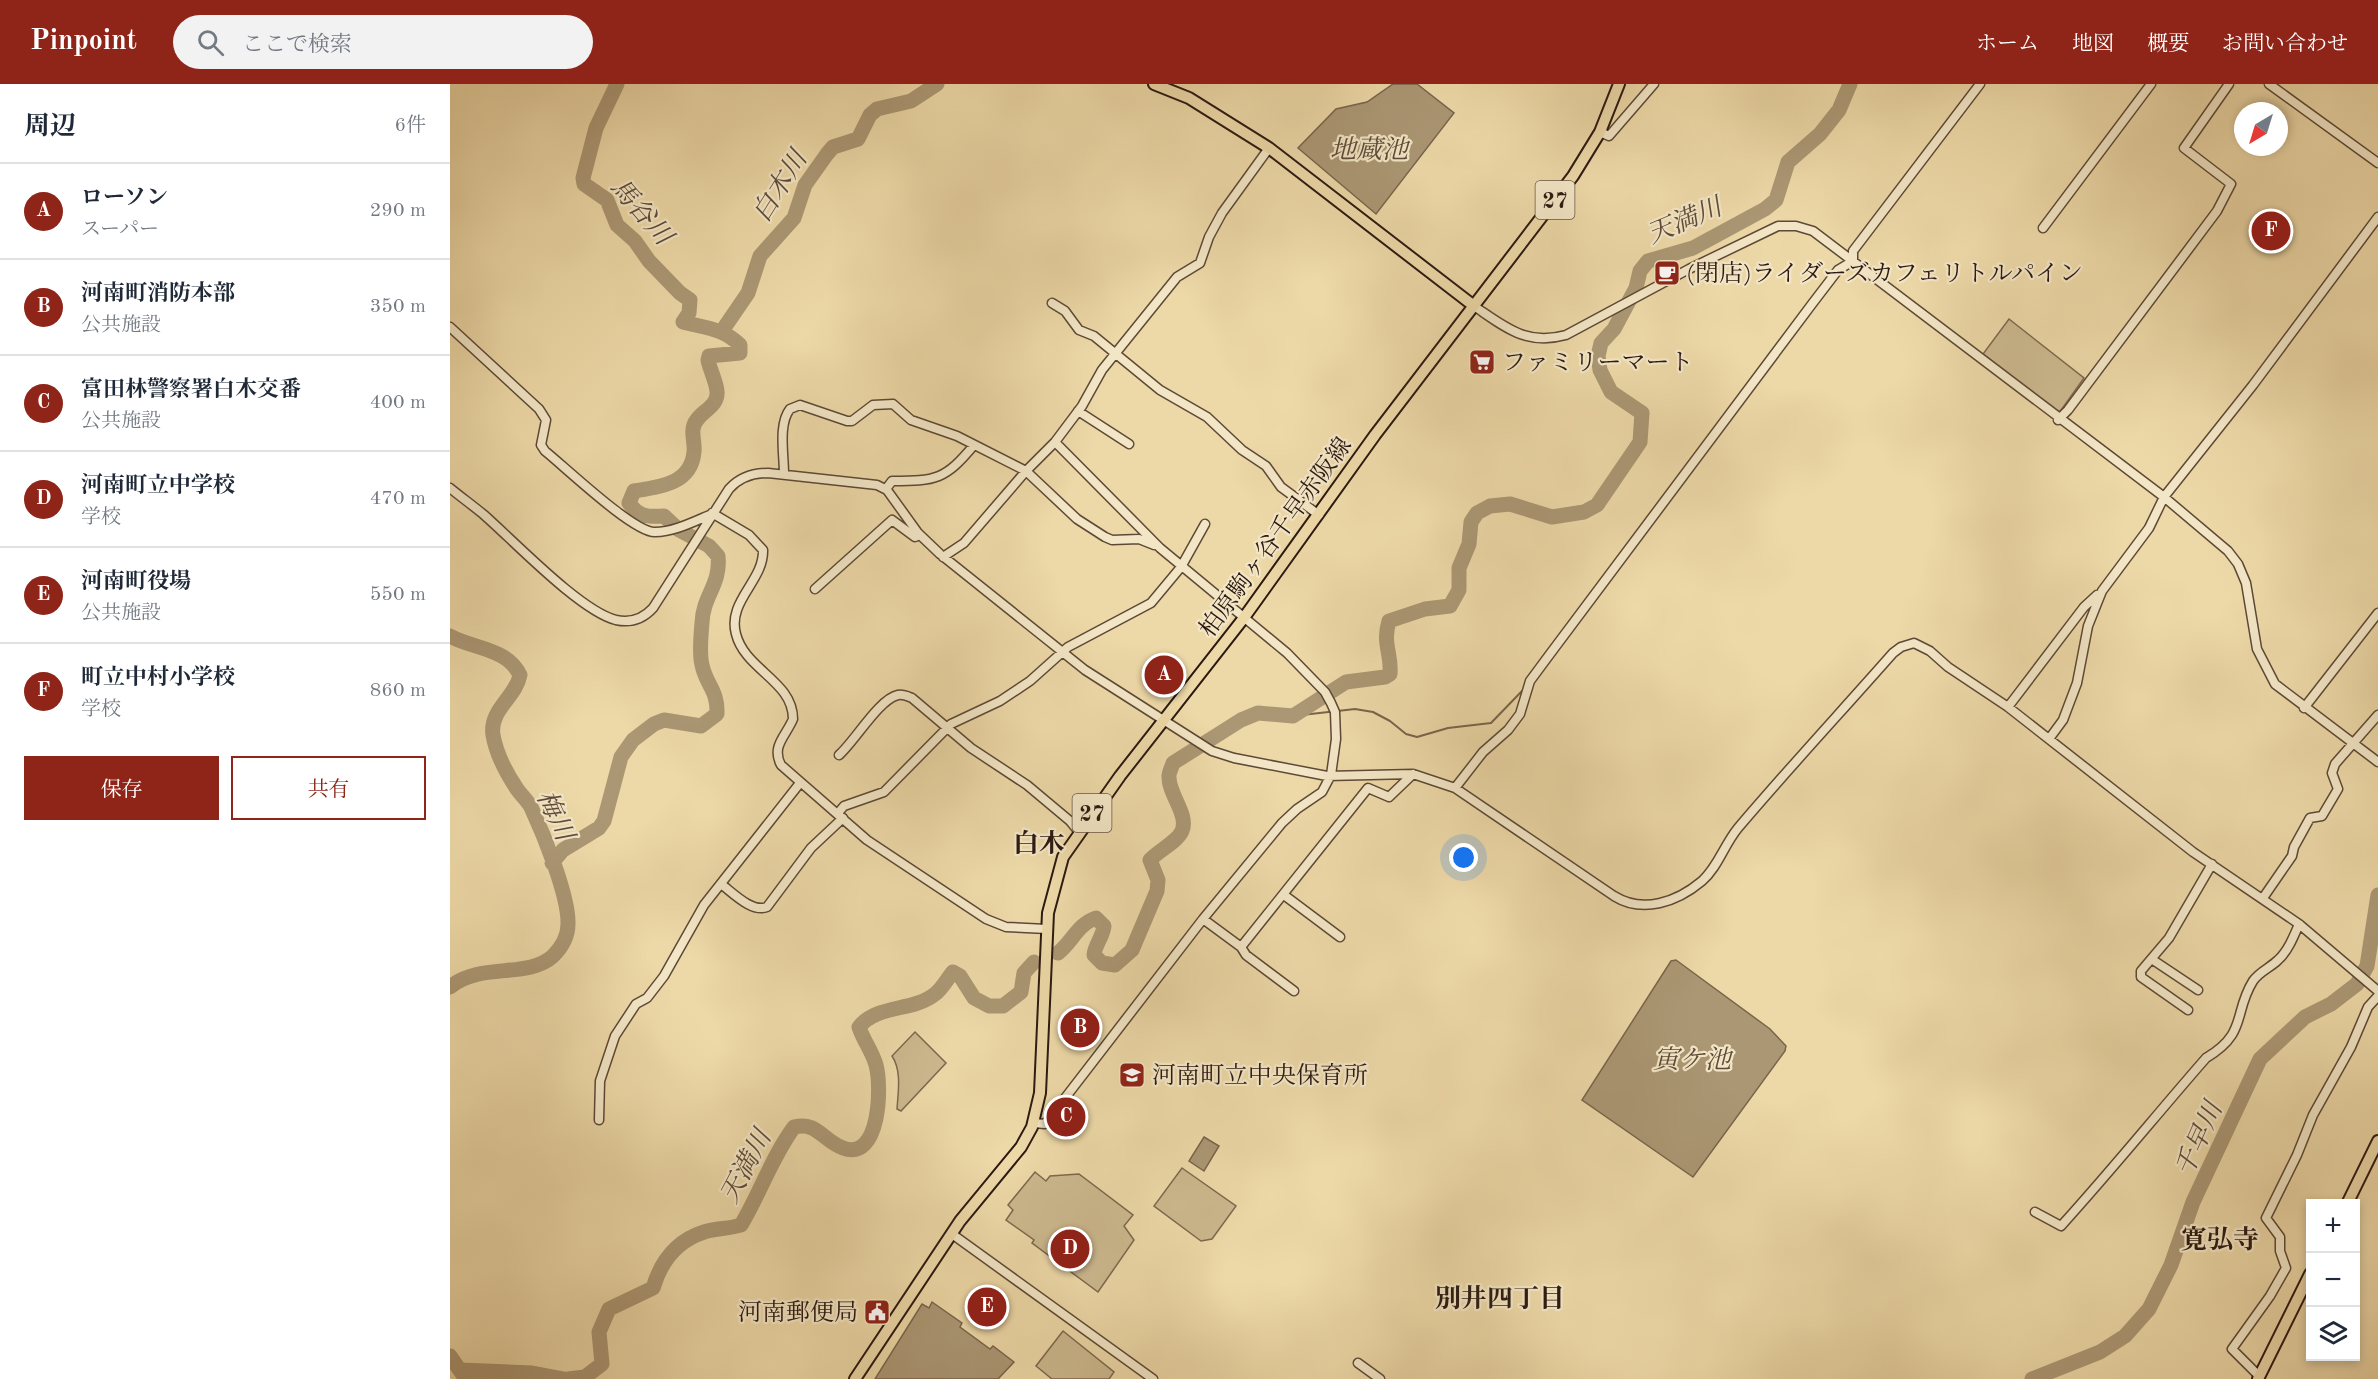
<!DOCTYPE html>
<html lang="ja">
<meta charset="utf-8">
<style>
body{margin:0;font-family:"Old Standard TT","Noto Serif JP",serif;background:#f2f2f3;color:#1f2937}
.controls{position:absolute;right:18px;bottom:18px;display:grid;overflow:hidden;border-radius:0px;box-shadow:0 3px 9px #0003}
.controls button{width:54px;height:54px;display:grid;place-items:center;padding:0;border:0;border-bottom:2px solid #e0e1e3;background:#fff;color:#1f2937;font:30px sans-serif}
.compass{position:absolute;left:1784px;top:18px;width:54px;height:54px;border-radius:50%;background:#fff;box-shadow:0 3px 9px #0003;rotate:218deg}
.you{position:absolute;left:1014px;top:774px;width:21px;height:21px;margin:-15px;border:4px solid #fff;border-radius:50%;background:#1a73e8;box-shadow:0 0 0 9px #1a73e833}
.badge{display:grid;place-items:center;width:39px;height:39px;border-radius:50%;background:#8f2418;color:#fff;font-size:20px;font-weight:700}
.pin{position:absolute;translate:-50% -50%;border:3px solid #fff;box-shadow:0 2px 6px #0006}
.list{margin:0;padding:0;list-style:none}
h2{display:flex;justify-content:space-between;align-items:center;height:78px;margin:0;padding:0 24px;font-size:26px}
h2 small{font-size:20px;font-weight:400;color:#747a83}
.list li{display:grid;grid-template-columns:39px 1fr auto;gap:18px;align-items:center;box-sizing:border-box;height:96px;padding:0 24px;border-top:2px solid #e0e1e3}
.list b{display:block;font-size:22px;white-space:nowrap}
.list p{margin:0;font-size:20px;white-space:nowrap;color:#747a83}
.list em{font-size:20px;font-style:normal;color:#747a83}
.actions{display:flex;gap:12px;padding:18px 24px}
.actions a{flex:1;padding:14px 0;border:2px solid #8f2418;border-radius:0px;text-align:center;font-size:21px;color:#8f2418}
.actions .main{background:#8f2418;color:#fff}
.icon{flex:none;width:33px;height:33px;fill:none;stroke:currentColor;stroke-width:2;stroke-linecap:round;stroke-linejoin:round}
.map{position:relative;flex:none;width:1928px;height:1295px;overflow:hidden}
header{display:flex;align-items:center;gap:36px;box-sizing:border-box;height:84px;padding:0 30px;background:#8f2418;color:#fff}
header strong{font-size:28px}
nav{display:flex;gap:33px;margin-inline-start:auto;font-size:21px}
.search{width:420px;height:54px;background:#f2f2f3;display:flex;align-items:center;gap:15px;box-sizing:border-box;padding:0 21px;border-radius:33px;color:#747a83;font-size:22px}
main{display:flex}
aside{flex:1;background:#fff}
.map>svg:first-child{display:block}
.green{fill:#ccb88e;stroke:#7c6850;stroke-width:1.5}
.water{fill:#ab9774;stroke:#78654c;stroke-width:1.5}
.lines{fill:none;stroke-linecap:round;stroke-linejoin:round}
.stream{stroke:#78654c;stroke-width:2}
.river{stroke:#ab9774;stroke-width:15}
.minor-casing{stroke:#5c4936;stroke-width:11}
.major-casing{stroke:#2b1911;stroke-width:14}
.minor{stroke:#f3e6c6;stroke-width:8}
.major{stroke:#edd8a7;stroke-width:10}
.labels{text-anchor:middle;stroke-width:4.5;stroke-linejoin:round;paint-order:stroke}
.shield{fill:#f3e6c6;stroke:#675647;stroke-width:1.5}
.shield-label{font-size:22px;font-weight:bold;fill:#2b1911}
.poi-label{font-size:24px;fill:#2b1911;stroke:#f3e6c6;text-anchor:start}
.street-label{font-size:24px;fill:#2b1911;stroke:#f3e6c6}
.water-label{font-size:26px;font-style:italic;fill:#5e4b39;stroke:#f3e6c6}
.neighbourhood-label{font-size:26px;font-weight:bold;fill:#2b1911;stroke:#f3e6c6}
</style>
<header>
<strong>Pinpoint</strong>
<div class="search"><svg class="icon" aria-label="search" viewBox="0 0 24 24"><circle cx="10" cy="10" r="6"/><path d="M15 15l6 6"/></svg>ここで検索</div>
<nav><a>ホーム</a><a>地図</a><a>概要</a><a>お問い合わせ</a></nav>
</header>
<main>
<aside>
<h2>周辺<small>6件</small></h2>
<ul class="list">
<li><span class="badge">A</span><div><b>ローソン</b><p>スーパー</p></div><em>290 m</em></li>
<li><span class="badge">B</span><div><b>河南町消防本部</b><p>公共施設</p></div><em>350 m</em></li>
<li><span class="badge">C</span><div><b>富田林警察署白木交番</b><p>公共施設</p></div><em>400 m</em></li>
<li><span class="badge">D</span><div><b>河南町立中学校</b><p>学校</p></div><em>470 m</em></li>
<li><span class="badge">E</span><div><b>河南町役場</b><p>公共施設</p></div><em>550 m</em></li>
<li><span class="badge">F</span><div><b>町立中村小学校</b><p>学校</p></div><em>860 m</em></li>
</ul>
<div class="actions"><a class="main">保存</a><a>共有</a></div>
</aside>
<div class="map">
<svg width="1928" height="1295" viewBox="0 0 1928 1295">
<rect width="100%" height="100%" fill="#edd8a7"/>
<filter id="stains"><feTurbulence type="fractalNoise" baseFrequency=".00333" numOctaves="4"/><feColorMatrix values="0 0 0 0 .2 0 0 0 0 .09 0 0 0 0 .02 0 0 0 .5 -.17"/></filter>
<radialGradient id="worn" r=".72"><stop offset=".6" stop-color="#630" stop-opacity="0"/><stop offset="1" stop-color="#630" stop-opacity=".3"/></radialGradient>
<path class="green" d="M1559,235L1634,294L1609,329L1533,270Z
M465,948L496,979L451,1027L447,1025C448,1008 452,987 442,972Z
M732,1084L786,1122L762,1155L751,1157L704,1122Z
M585,1088L596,1097L600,1092L629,1090L683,1131L674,1142L684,1156L648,1208L582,1159L584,1156L556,1136L563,1126L558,1121Z
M613,1247L664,1288L659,1295H602L586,1282Z"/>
<path class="water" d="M943,0H967L1004,29L926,130L848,64L886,25L917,18Z
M1226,876L1320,945L1336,962L1335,967L1243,1093L1132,1016L1221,877Z
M754,1053L769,1062L754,1087L739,1077Z
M482,1218L512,1239L510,1243L540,1265L543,1262L564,1278L548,1295H425L472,1220L479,1224Z"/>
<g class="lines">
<path class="stream" d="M843,632L905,625L923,628L940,637L956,650L967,653L998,644L1041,639L1072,607"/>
<path class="river" d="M272,247L298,209L310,172L344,134L355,101L377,70L383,63L408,55L420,31L427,25L461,17L487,0
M0,552C24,565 57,564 70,591C66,613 39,626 43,651C46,669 57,690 67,705C71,711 77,716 81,723C93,749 119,812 118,840C118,852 112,863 103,872C78,895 30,878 0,903
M102,779L113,766L149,744L154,737L171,673L183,656L204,640L214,636L251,642L267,630C268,606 256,601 252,581C249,569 251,551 252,539C253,511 271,501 268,472L259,462L229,446L214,432C197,433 189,433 179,419L184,407C210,403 241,400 244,368C245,360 242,352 243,345C245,328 269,325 267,307C266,297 260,286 258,276L259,272L290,269V261C273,244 255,244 233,238L239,229L240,216L230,209L199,177L185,157L167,141L157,116L134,100L133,94L146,44L167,0
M608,869C622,858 628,840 646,834L654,842C653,853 645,860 644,871L652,879L665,881L682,866L707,807L708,796L700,776C709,766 727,758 732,747C739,730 718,710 719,692C719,688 722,683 723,679L791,636L808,629L843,632L896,598L935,593L940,590C942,570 932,560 939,537L975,525L1000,522L1009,506V484L1019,460L1021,438L1027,429L1040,422L1060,420L1102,433L1134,428L1147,421L1190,358L1192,329L1161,308L1150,286L1148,272L1151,259L1164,245L1186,204L1190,187L1198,177L1243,164L1315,125L1326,116L1338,78L1370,50L1389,26L1400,0
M0,1272L16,1295
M10,1286L82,1289L114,1295
M118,1295L135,1293L152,1280L149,1248L159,1225L203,1204C211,1177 226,1157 254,1148C266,1144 279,1145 291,1141C310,1109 322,1073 344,1043C367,1037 373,1057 393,1064C430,1078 432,1003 426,981C422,967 413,956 409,943C427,920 463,928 485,910C492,905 497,895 503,888L510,892L524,914L539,922H553L571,908L574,889L584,878
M1582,1295L1650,1268L1675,1252L1699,1225L1721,1181L1743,1118L1810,975L1855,933L1881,920L1907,900L1917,882L1928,811"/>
<defs>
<path id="minor" d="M1819,0L1928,79
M1150,48L1159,52L1204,0
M1593,144L1701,0
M1403,177V167L1530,0
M602,219L615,227L629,246L644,252L710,306L757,333L792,366L816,382L831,403L869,431
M1024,222C1055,243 1076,262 1116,251L1239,185L1328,142H1346L1363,147L1714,413L1778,467L1788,480L1796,499L1807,565L1825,600L1928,678
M0,243L89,325L96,336L91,361L95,367C115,383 184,449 205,448C224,448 245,437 262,430
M628,327L679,360
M1608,336L1618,326L1767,127L1781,100L1734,64L1779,0
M334,390C334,370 328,340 340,325L350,321L397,337H402L423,321L443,320L461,336L507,352L576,387L627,435L655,453L662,456L689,455L704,461
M0,404C11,413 22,421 33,430C63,456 130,527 166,536C180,539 193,535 203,524L279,405C289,394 303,389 318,389L427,401L437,406L468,449L490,470L635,586L762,667L784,674L877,692L963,690L1005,704L1164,812C1193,830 1227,818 1252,797C1268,783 1274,761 1288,744C1338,685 1391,628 1443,569L1451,563L1464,559L1480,567L1498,583L1558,623L1743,768L1849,840L1928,907
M436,405L442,397C486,397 495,396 524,361
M262,429L299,451L313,466C314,497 277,517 286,550C295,586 343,597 343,635C336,652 321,662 331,681L417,756L536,835L556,843L597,845
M493,473L514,459L576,387L605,358L632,322L652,286L727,193L750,179L759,153L772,129L819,64
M365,505L442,436L465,453L470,451
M1558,623L1634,523L1647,511
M1854,624L1928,529
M1599,655L1613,636L1627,599L1638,542L1652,507L1699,444L1714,413L1803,301L1928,133
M389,671C405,657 429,615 448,611C453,610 457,612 462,614L521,664L577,701L620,737L629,748
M1005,704L1033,668L1058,646L1070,630L1080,597L1100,570L1362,220L1388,186L1403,177
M388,729L394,722L434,708L501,640L550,617L580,597L618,563L701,519L731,483L755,440
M271,800C283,809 302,829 317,823L361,764L393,734
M834,811L890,853
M1813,814L1842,772L1844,763L1860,734L1872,732L1888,705L1882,689L1885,680L1928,631
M753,835L791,863L796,871L844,907
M791,863L918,704L939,713L963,690
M1703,876L1748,906
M1738,926L1691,893V887L1719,854L1762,780
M149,1036L150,997L165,952L186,920L197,914L214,892L254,821L350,699
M584,1039L595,1040L753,835L832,739L847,725L872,708L881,691L886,655L885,628L881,619L875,608L837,569L710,464L605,358
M1585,1128L1611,1142C1661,1087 1707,1030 1756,974C1798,949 1783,929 1803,897C1810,887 1820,884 1828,876C1838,867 1844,852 1849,840
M502,1150L703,1295
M908,1279L930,1295
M1809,1292L1782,1265L1820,1212L1836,1184L1830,1167V1153L1816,1134L1847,1071L1863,1031L1901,963L1918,923L1928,912"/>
<path id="major" d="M704,0L739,14L819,64L1024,222
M1897,1120L1928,1057
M405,1295L510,1137L571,1063L582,1043L590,1009L598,829L613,773L670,692L793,535L925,351L1123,92L1150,48L1169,0
M1808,1295L1860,1190"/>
</defs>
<use href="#minor" class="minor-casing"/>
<use href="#major" class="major-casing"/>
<use href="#minor" class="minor"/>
<use href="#major" class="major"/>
</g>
<defs>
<symbol id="cafe-square" viewBox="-11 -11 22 22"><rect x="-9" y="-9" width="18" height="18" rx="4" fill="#8f2418" stroke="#f3e6c6"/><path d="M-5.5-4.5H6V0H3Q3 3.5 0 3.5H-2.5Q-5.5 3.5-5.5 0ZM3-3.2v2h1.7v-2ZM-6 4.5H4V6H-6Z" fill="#fff"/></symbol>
<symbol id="supermarket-square" viewBox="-11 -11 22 22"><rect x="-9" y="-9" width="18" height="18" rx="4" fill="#8f2418" stroke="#f3e6c6"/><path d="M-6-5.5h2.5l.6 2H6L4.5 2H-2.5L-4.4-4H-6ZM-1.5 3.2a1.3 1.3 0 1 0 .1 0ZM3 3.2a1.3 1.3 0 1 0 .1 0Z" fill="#fff"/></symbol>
<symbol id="school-square" viewBox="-11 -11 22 22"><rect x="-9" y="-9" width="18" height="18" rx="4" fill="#8f2418" stroke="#f3e6c6"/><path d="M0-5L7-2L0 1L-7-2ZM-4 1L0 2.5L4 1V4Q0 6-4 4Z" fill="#fff"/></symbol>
<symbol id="civic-square" viewBox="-11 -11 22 22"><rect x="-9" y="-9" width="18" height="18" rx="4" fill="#8f2418" stroke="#f3e6c6"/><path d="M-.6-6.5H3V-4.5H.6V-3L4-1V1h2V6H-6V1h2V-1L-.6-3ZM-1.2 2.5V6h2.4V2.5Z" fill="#fff"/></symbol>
</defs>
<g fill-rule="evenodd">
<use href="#cafe-square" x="1202" y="174" width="30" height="30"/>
<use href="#supermarket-square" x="1017" y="263" width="30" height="30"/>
<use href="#school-square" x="667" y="976" width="30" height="30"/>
<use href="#civic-square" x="412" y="1213" width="30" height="30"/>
</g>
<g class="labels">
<g class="shield">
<rect x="1085.5" y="97" width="39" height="38" rx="4.5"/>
<rect x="622.5" y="710" width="39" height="38" rx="4.5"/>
</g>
<g class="shield-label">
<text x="1105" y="124">27</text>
<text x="642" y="737">27</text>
</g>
<g class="poi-label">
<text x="1236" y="197">(閉店)ライダーズカフェリトルパイン</text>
<text x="1052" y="286">ファミリーマート</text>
<text x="702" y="999">河南町立中央保育所</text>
<text x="408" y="1236" text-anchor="end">河南郵便局</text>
</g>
<g class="street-label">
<text transform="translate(825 453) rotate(-54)" y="8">柏原駒ヶ谷千早赤阪線</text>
</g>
<g class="water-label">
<text x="919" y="74">地蔵池</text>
<text transform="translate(329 102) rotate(-58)" y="9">白木川</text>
<text transform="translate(192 127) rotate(49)" y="9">馬谷川</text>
<text transform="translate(1234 136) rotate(-23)" y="9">天満川</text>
<text transform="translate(106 731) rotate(65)" y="9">梅川</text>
<text x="1242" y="984">寅ケ池</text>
<text transform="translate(1748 1055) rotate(-66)" y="9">千早川</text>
<text transform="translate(295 1082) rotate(-62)" y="9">天満川</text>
</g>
<g class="neighbourhood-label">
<text x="589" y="768">白木</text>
<text x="1770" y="1164">寛弘寺</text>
<text x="1050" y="1223">別井四丁目</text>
</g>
</g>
<rect width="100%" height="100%" filter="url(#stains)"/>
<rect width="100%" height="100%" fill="url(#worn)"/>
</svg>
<div class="controls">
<button>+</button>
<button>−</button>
<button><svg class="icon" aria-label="layers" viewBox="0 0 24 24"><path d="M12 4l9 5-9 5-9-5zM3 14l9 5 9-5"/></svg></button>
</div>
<svg class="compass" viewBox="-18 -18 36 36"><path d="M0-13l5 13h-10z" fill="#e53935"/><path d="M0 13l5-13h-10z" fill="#747a83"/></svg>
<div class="you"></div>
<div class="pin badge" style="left:714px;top:591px">A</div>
<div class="pin badge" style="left:630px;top:944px">B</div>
<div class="pin badge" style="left:616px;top:1033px">C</div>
<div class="pin badge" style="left:620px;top:1165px">D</div>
<div class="pin badge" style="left:537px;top:1223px">E</div>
<div class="pin badge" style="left:1821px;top:147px">F</div>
</div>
</main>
